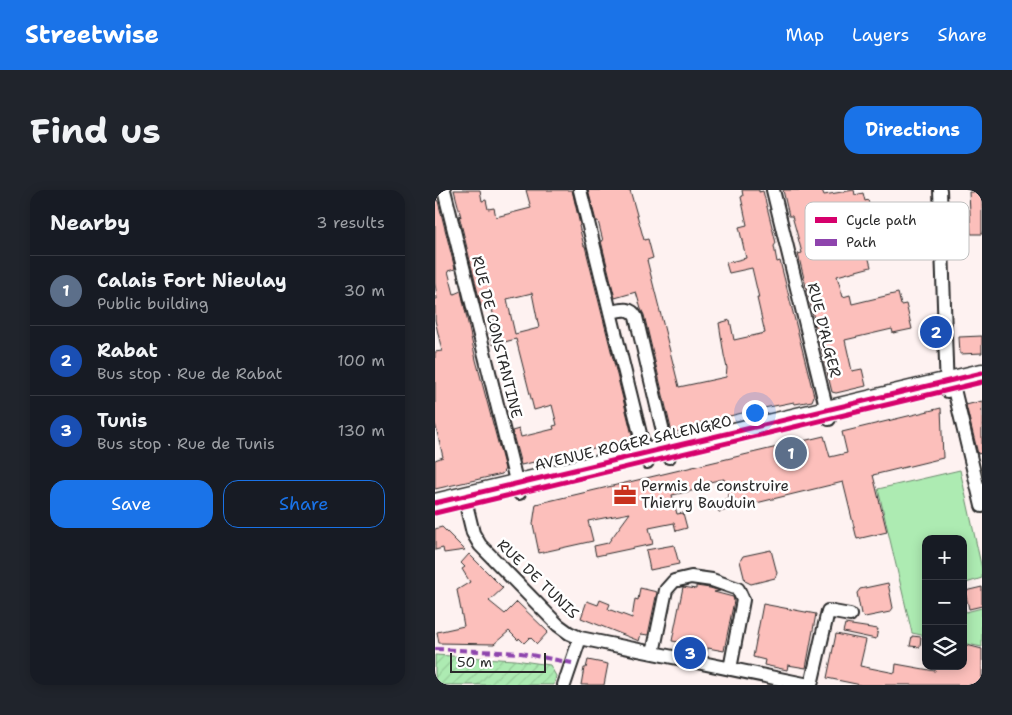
<!DOCTYPE html>
<meta charset="utf-8">
<style>
body{margin:0;font-family:"Shantell Sans",sans-serif;background:#20242c;color:#f1f3f6}
.controls{position:absolute;right:15px;bottom:15px;display:grid;overflow:hidden;border-radius:10px;box-shadow:0 2px 12px #0003}
.controls button{width:45px;height:45px;display:grid;place-items:center;padding:0;border:0;border-bottom:1px solid #363941;background:#171b24;color:#f1f3f6;font:25px sans-serif}
.scale{position:absolute;left:15px;bottom:12px;width:96px;box-sizing:border-box;padding-left:5px;border:2px solid #2b2b2b;border-top:0;font-size:14px;line-height:18px;white-space:nowrap;color:#2b2b2b;-webkit-text-stroke:4px #fff;paint-order:stroke}
.you{position:absolute;left:319px;top:222px;width:18px;height:18px;margin:-12px;border:4px solid #fff;border-radius:50%;background:#1a73e8;box-shadow:0 0 0 8px #1a73e833}
.badge{display:grid;place-items:center;width:32px;height:32px;border-radius:50%;background:#1a73e8;color:#fff;font-size:16px;font-weight:700}
.pin{position:absolute;translate:-50% -50%;border:2px solid #fff;box-shadow:0 1px 5px #0006}
.list{margin:0;padding:0;list-style:none}
h2{display:flex;justify-content:space-between;align-items:center;height:65px;margin:0;padding:0 20px;font-size:21px}
h2 small{font-size:16px;font-weight:400;color:#9ea1a6}
.list li{display:grid;grid-template-columns:32px 1fr auto;gap:15px;align-items:center;box-sizing:border-box;height:70px;padding:0 20px;border-top:1px solid #363941}
.list b{display:block;font-size:19px;white-space:nowrap}
.list p{margin:0;font-size:16px;white-space:nowrap;color:#9ea1a6}
.list em{font-size:16px;font-style:normal;color:#9ea1a6}
.actions{display:flex;gap:10px;padding:15px 20px}
.actions a{flex:1;padding:11px 0;border:1px solid #1a73e8;border-radius:15px;text-align:center;font-size:18px;color:#1a73e8}
.actions .main{background:#1a73e8;color:#fff}
.icon{flex:none;width:28px;height:28px;fill:none;stroke:currentColor;stroke-width:2;stroke-linecap:round;stroke-linejoin:round}
.map{position:relative;flex:none;width:547px;height:495px;overflow:hidden;border-radius:15px}
header{display:flex;align-items:center;gap:30px;box-sizing:border-box;height:70px;padding:0 25px;background:#1a73e8;color:#fff}
header strong{font-size:24px}
nav{display:flex;gap:28px;margin-inline-start:auto;font-size:18px}
.intro{display:flex;align-items:center;justify-content:space-between;box-sizing:border-box;height:120px;padding:0 30px}
h1{margin:0;font-size:35px}
.button{padding:12px 22px;border-radius:15px;background:#1a73e8;color:#fff;font-size:18px;font-weight:700}
main{display:flex;gap:30px;padding:0 30px}
aside{flex:1;background:#171b24;border-radius:15px;box-shadow:0 2px 12px #0003}
.map>svg:first-child{display:block}
.grass{fill:#adebb2;stroke:#6c8b6e}
.garden{fill:url(#garden-furrows);stroke:#6c8b6e}
.building{fill:#fcbfbb;stroke:#2b2b2b;fill-rule:evenodd}
.lines{fill:none;stroke-linecap:round;stroke-linejoin:round}
.street-casing{stroke:#2b2b2b;stroke-width:16}
.secondary-casing{stroke:#2b2b2b;stroke-width:21}
.street{stroke:#fff;stroke-width:12}
.secondary{stroke:#fff;stroke-width:18}
.quiet{stroke:#8e44ad;stroke-width:4;stroke-dasharray:8 4;stroke-linecap:butt}
.cycleway-casing{stroke:#fff;stroke-width:8}
.cycleway{stroke:#d6006c;stroke-width:5}
.labels{text-anchor:middle;stroke-width:5;stroke-linejoin:round;paint-order:stroke}
.street-label{font-size:15px;fill:#2b2b2b;stroke:#fff}
.poi-label{font-size:15px;fill:#2b2b2b;stroke:#fff;text-anchor:start}
.key{fill:#fff;stroke:#bfbfbf;stroke-width:1}
.key-label{font-size:14px;fill:#2b2b2b}
</style>
<header>
<strong>Streetwise</strong>
<nav><a>Map</a><a>Layers</a><a>Share</a></nav>
</header>
<div class="intro"><h1>Find us</h1><a class="button">Directions</a></div>
<main>
<aside>
<h2>Nearby<small>3 results</small></h2>
<ul class="list">
<li><span class="badge" style="background:#5c6f8a">1</span><div><b>Calais Fort Nieulay</b><p>Public building</p></div><em>30 m</em></li>
<li><span class="badge" style="background:#1a4fb4">2</span><div><b>Rabat</b><p>Bus stop · Rue de Rabat</p></div><em>100 m</em></li>
<li><span class="badge" style="background:#1a4fb4">3</span><div><b>Tunis</b><p>Bus stop · Rue de Tunis</p></div><em>130 m</em></li>
</ul>
<div class="actions"><a class="main">Save</a><a>Share</a></div>
</aside>
<div class="map">
<svg width="547" height="495" viewBox="0 0 547 495">
<defs>
<pattern id="garden-furrows" width="10" height="10" patternUnits="userSpaceOnUse" patternTransform="scale(1.25)"><rect width="10" height="10" fill="#adebb2"/><path d="M-1 1l2-2M0 10L10 0M9 11l2-2" fill="none" stroke="#95ca99"/></pattern>
</defs>
<rect width="100%" height="100%" fill="#fef2f1"/>
<filter id="ink" filterUnits="userSpaceOnUse"><feTurbulence type="fractalNoise" baseFrequency=".02" numOctaves="2"/><feDisplacementMap in="SourceGraphic" scale="10" xChannelSelector="R" yChannelSelector="G"/><feConvolveMatrix kernelMatrix="1 2 1 2 8 2 1 2 1" color-interpolation-filters="sRGB"/></filter>
<g filter="url(#ink)">
<path class="grass" d="M525,280L547,379V388L528,394V349H491V446L477,443L443,299Z
M528,413L531,422L547,418V457L528,453Z"/>
<path class="garden" d="M0,465L80,470L115,475L121,486L119,495H0Z"/>
<path class="building" d="M19,0H45L47,11L51,10L53,19L59,18L61,27L96,18L91,0H137L145,35L144,36L149,56H150L197,245L194,250L86,275L77,241L84,239L86,247L119,239L118,236L122,235L117,215L99,220L81,149L58,155L54,138L61,137L56,114L46,116L24,25L26,27ZM97,103L104,138L80,144L72,109Z
M153,0H195L209,50L213,49L218,68L212,70L244,197L291,187L292,178L289,165L284,133L295,130L299,150L330,143L322,108H324L317,78L294,83L291,73L311,68L304,37L312,35L306,7L308,6L307,0H324V2L328,1L341,53L339,56L342,72L345,71L379,206L377,211L360,214L359,212L324,219L261,234L262,237L237,243L209,125L206,119L201,102L180,108L166,51H168L163,31H161Z
M348,0H387L389,5L419,0L420,5L428,3L430,11L433,10L436,23L423,26L436,77L402,86L408,107L415,105L417,114L463,103L466,115L471,114L477,139L458,143L457,139L410,150L417,181L427,179L431,196L401,203L397,202L363,64L367,63L361,40L357,26H354Z
M534,2H547V44H536Z
M0,9L3,11L20,79L13,81L19,104L26,101L41,170L70,279L67,284L0,299V270L8,267L0,233V162L7,161L0,130V109H2L0,93Z
M547,146V163L525,164L524,147Z
M547,211V263L543,264L531,215Z
M506,218L508,268L438,285L452,342L422,349L408,292L284,322L281,312L294,308L289,289L260,295L261,300L237,305L242,324L248,323L252,338L241,341L239,333L214,338L218,354L161,366L159,356L173,353L195,323L153,331L158,351L104,363L98,334L101,314L389,246L395,267L412,263L407,242Z
M7,337L30,360L9,363L8,358L0,360V339Z
M239,355L244,374L215,380L211,360Z
M336,360L342,383L340,388L316,394L310,391L305,371L308,366Z
M34,364L68,398L54,411L70,424L82,412L113,442L102,454L95,447L89,453L84,448L83,450L74,441L59,454L4,453L2,442L29,436L22,400L35,392L27,379L30,377L26,373Z
M453,393L458,418L455,422L430,427L426,424L422,403L425,399Z
M261,396L275,398L285,401L279,402L298,407L299,411L289,461L273,458L271,464L249,460L250,453L237,451L248,397L261,399Z
M547,397V416L534,419L530,401Z
M205,398L222,402L213,445L206,444L204,451L146,428L152,411L163,415L165,410L175,414L173,419L197,428L200,409L203,410Z
M328,414L381,424L371,478L353,475L352,480L329,475L330,470L318,467Z
M410,434L443,439L441,449L408,442Z
M401,444L431,450L425,476L460,483L461,474L500,481V476H528V454L547,459V492H545V495H426L392,488Z
M477,446L486,447L485,457L475,456Z
M153,470L173,474L169,495H146L149,478H151Z"/>
<g class="lines">
<defs>
<path id="street" d="M9,0L84,303
M145,0L212,272
M338,0L394,229
M505,0L512,201
M175,122C186,120 195,116 201,127L234,267
M519,199L547,316
M29,306L38,343L45,355L123,435L134,443L145,448L374,495
M218,463L231,400L239,391L256,387L277,390L303,399L308,410L295,479
M129,495L145,448
M376,495L393,421L415,425"/>
<path id="secondary" d="M0,313L547,183"/>
</defs>
<use href="#street" class="street-casing"/>
<use href="#secondary" class="secondary-casing"/>
<use href="#street" class="street"/>
<use href="#secondary" class="secondary"/>
<path class="quiet" d="M0,459L86,463L137,473"/>
<defs>
<path id="cycleway" d="M0,313L547,183
M0,323L547,192"/>
</defs>
<use href="#cycleway" class="cycleway-casing"/>
<use href="#cycleway" class="cycleway"/>
</g>
</g>
<defs>
<symbol id="office-bare" viewBox="-9 -9 18 18"><path d="M-6-3h4V-5.5h4V-3h4V5H-6ZM-1-4.5V-3h2v-1.5ZM-6 0V1H6V0Z" fill="#c8321e" stroke="#fff" stroke-width="2.5" paint-order="stroke"/></symbol>
</defs>
<g fill-rule="evenodd">
<use href="#office-bare" x="174" y="289" width="32" height="32"/>
</g>
<g class="labels">
<g class="street-label">
<text transform="translate(389 140) rotate(76)" y="5">RUE D'ALGER</text>
<text transform="translate(62 147) rotate(76)" y="5">RUE DE CONSTANTINE</text>
<text transform="translate(198 253) rotate(-13)" y="5">AVENUE ROGER SALENGRO</text>
<text transform="translate(103 389) rotate(44)" y="5">RUE DE TUNIS</text>
</g>
<g class="poi-label">
<text x="206" y="301">Permis de construire<tspan x="206" dy="17">Thierry Bauduin</tspan></text>
</g>
</g>
<rect x="370" y="12" width="164" height="58" rx="8" class="key"/>
<rect x="380" y="27" width="22" height="6" fill="#d6006c"/>
<rect x="380" y="49" width="22" height="7" fill="#8e44ad"/>
<g class="key-label">
<text x="411" y="35">Cycle path</text>
<text x="411" y="57">Path</text>
</g>
</svg>
<div class="controls">
<button>+</button>
<button>−</button>
<button><svg class="icon" aria-label="layers" viewBox="0 0 24 24"><path d="M12 4l9 5-9 5-9-5zM3 14l9 5 9-5"/></svg></button>
</div>
<div class="scale">50 m</div>
<div class="you"></div>
<div class="pin badge" style="left:356px;top:263px;background:#5c6f8a">1</div>
<div class="pin badge" style="left:501px;top:142px;background:#1a4fb4">2</div>
<div class="pin badge" style="left:255px;top:463px;background:#1a4fb4">3</div>
</div>
</main>
